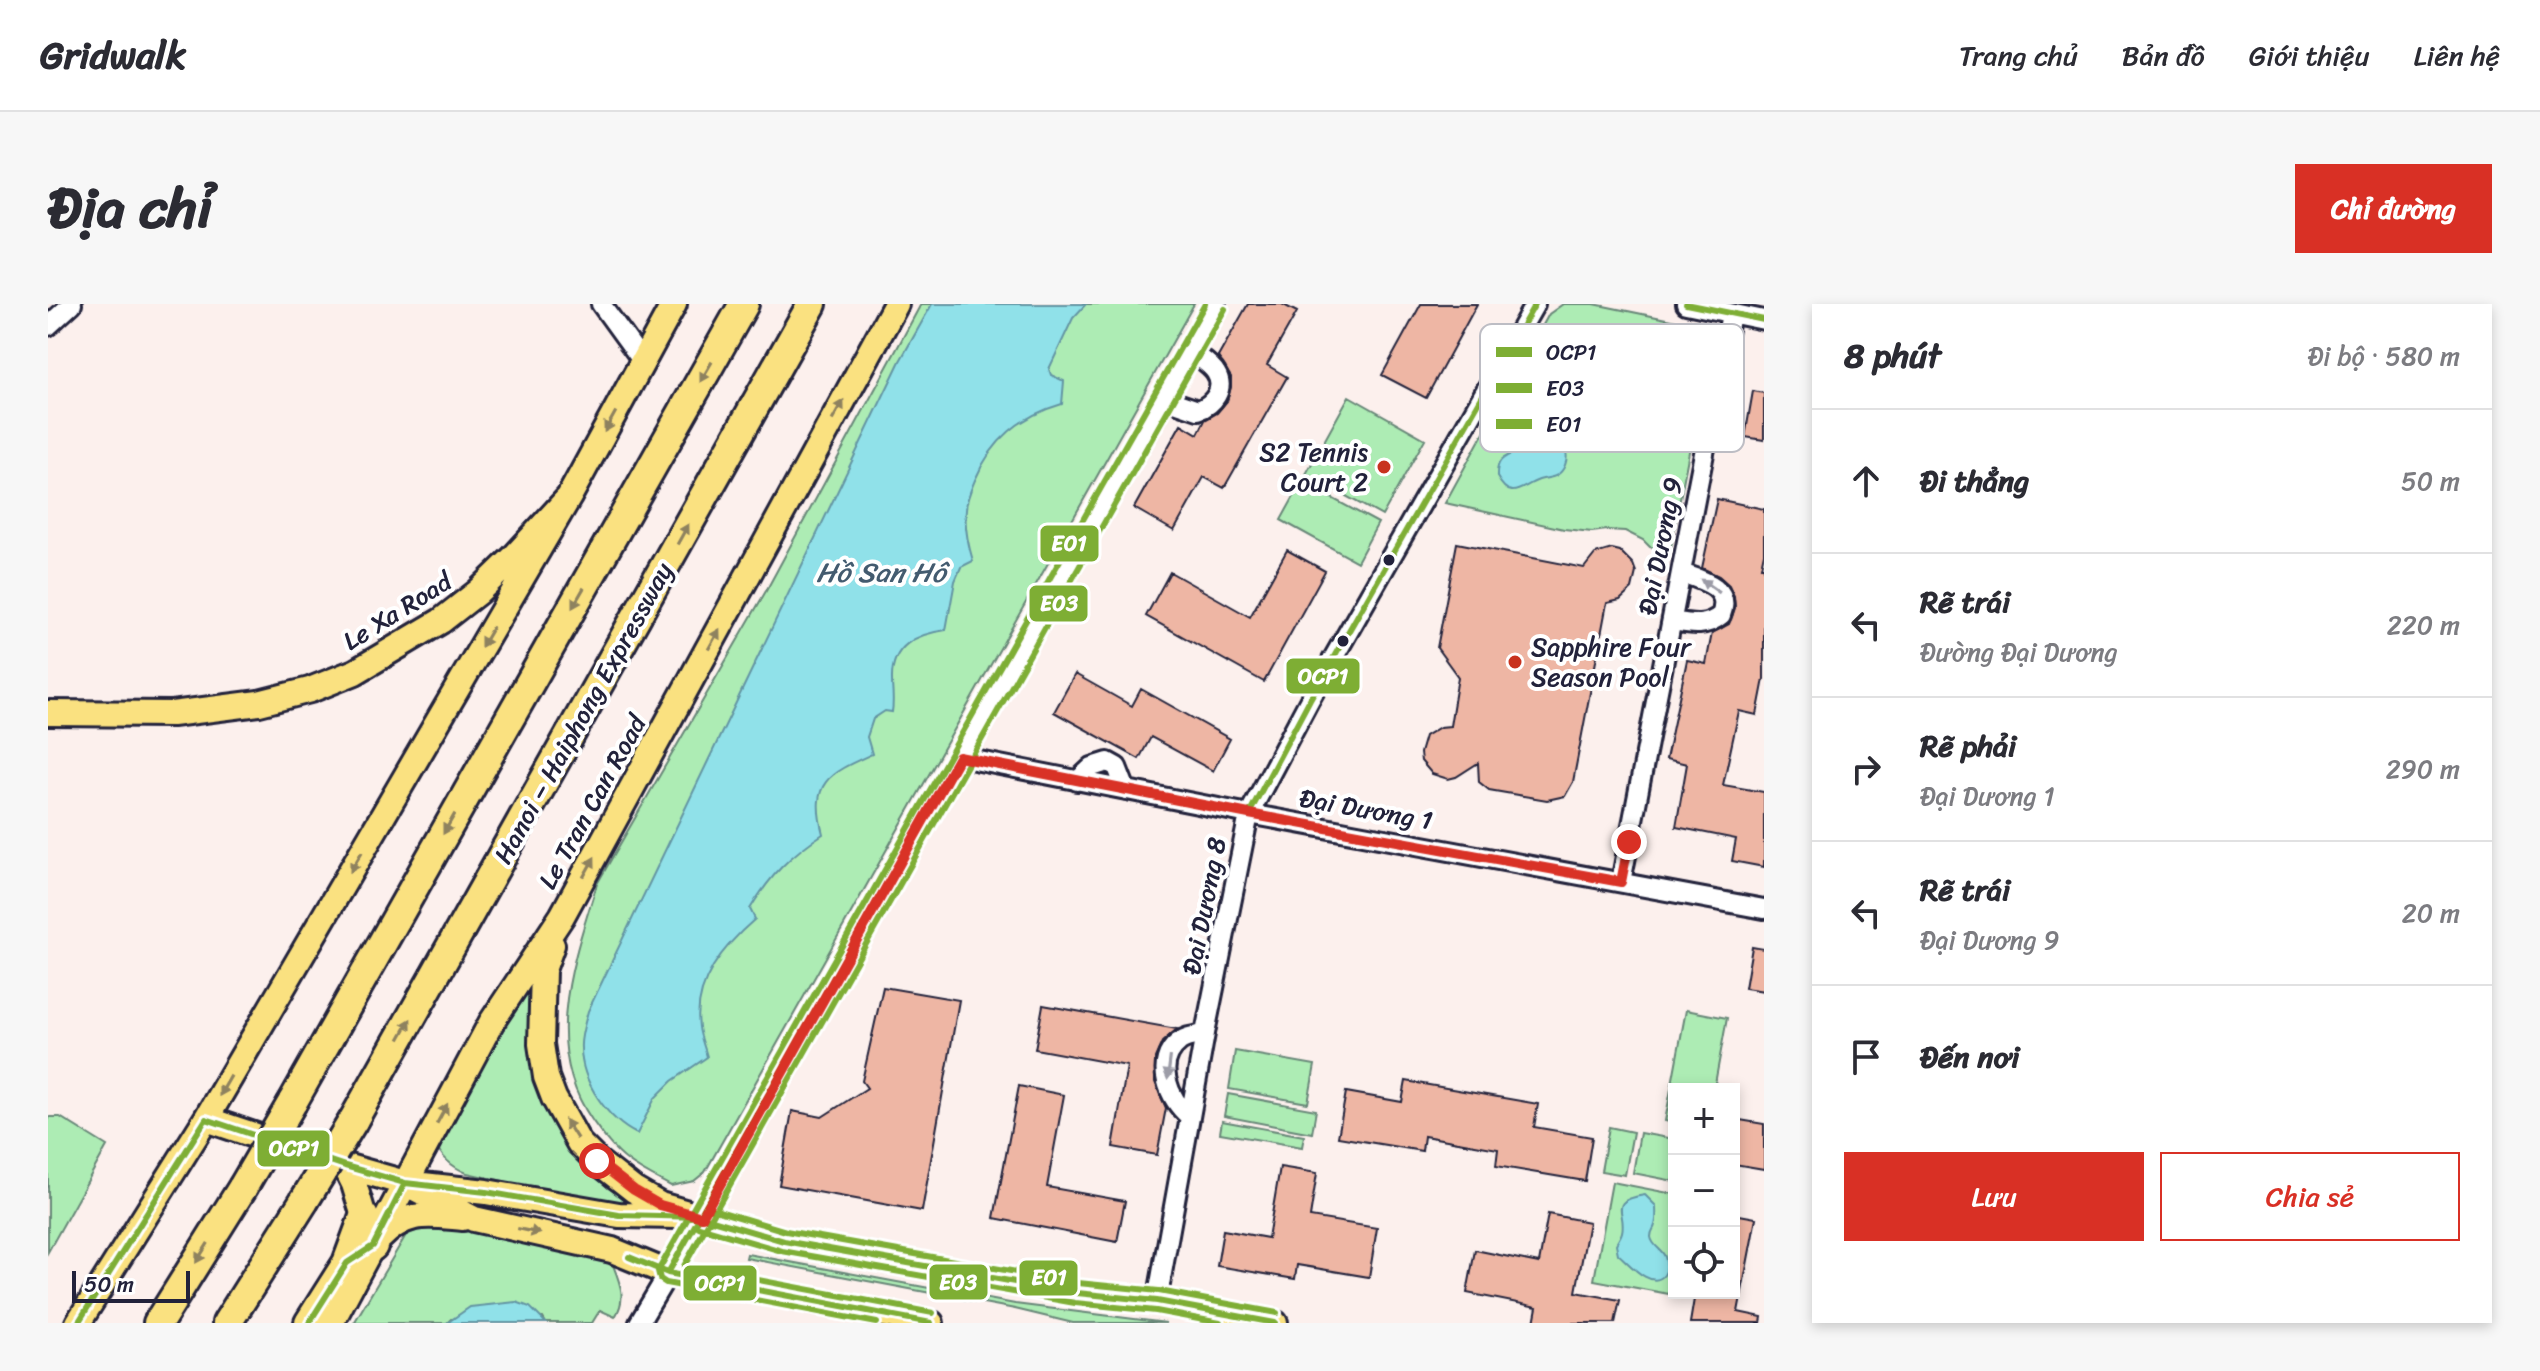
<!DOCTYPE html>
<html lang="vi">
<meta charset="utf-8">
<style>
body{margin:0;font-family:Sriracha,sans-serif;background:#f7f7f7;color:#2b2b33}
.controls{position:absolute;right:24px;bottom:24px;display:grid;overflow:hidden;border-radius:0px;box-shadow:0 4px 12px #0003}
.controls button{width:72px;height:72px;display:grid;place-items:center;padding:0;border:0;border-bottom:2px solid #e1e1e2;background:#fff;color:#2b2b33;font:40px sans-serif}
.scale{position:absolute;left:24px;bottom:20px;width:118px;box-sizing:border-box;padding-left:8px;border:4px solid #22223b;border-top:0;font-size:22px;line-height:28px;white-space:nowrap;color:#22223b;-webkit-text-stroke:6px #fff;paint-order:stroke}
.stop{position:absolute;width:24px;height:24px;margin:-18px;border:6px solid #d93025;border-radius:50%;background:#fff}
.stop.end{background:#d93025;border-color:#fff;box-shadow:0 2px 8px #0008}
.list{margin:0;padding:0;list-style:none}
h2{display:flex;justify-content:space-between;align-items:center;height:104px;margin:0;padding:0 32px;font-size:34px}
h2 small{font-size:26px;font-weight:400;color:#7c7c81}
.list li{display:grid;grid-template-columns:52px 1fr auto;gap:24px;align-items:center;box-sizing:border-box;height:144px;padding:0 32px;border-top:2px solid #e1e1e2}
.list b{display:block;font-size:30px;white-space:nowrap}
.list p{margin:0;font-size:26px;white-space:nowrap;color:#7c7c81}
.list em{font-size:26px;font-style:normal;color:#7c7c81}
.actions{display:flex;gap:16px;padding:24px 32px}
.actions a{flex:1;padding:18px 0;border:2px solid #d93025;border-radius:0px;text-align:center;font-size:28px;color:#d93025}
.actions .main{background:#d93025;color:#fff}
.icon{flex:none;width:44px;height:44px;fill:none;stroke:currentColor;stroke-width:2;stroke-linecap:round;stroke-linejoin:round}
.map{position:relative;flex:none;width:1716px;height:1019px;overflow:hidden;border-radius:0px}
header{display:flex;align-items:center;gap:48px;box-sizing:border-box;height:112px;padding:0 40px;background:#fff;border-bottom:2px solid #e1e1e2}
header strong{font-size:38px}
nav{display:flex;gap:44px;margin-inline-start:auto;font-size:28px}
.intro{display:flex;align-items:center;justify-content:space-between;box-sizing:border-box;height:192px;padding:0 48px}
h1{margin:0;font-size:56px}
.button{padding:20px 36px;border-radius:0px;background:#d93025;color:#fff;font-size:28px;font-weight:700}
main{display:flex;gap:48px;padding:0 48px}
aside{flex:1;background:#fff;border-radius:0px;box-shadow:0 4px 12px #0003}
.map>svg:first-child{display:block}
.green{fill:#adecb4;stroke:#688778;stroke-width:2}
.water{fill:#90e1e9;stroke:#6495a3;stroke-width:2}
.building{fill:#eeb6a4;stroke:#22223b;stroke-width:2}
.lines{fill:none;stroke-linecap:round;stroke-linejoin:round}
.minor-casing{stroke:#22223b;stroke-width:24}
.major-casing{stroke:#22223b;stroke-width:30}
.highway-casing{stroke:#22223b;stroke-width:34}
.minor{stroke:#fff;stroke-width:18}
.major{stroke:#fae180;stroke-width:24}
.highway{stroke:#fae180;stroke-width:28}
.highway-bridge-casing{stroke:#22223b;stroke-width:34;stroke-linecap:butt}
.highway-bridge{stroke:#fae180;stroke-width:28}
.bus-1-casing{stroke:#fff;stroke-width:12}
.bus-2-casing{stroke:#fff;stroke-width:12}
.bus-3-casing{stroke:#fff;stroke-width:12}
.bus-1{stroke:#7eae34;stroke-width:6}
.bus-2{stroke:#7eae34;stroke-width:6}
.bus-3{stroke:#7eae34;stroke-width:6}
.oneway{fill:#8e825e}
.oneway2{fill:#9c9ca7}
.route{stroke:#d93025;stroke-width:10}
.poi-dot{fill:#c8321e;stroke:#fff;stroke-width:3}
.bus-dot{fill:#22223b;stroke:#fff;stroke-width:3}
.labels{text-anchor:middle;stroke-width:8;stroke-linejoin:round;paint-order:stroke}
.poi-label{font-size:26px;fill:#22223b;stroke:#fff;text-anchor:end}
.street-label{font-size:26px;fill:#22223b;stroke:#fff}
.water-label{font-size:28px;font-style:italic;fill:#435b6f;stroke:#fff}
.key{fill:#fff;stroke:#bdbdc4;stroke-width:2}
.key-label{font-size:22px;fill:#22223b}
.line-badge{stroke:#fff;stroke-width:3}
.badge-label{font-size:22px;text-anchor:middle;font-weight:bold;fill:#fff}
</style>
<header>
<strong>Gridwalk</strong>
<nav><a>Trang chủ</a><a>Bản đồ</a><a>Giới thiệu</a><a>Liên hệ</a></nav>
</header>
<div class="intro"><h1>Địa chỉ</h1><a class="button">Chỉ đường</a></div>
<main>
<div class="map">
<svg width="1716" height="1019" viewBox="0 0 1716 1019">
<rect width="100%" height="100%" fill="#fcf0ed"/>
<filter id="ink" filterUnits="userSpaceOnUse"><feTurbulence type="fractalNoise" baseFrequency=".0125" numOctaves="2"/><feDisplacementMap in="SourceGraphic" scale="16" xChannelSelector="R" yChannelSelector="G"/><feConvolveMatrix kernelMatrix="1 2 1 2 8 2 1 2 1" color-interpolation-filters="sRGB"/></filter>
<g filter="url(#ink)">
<path class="green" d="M873,0H1146L657,868L646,877L623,882C608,874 593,867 580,857C566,847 554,830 544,816C493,743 525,657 549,580L718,287Z
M1515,0H1546L1647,21L1661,42L1622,248L1602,243L1595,236L1577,227L1559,226L1544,228L1516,225L1397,199L1501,10Z
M1301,92L1377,135L1334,212L1258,170Z
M1254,178L1330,219L1309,258L1233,216Z
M480,679L486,680L493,792L502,812L518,840L539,864L560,884L578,895L580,899L577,904L419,869C404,863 393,854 387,838Z
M1638,706L1679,714L1666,785H1626V819L1617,817Z
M1187,747L1267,761L1260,799L1181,785Z
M1180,790L1268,806L1264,829L1176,812Z
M0,813H12L59,842L0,948Z
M1174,817L1256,832L1254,843L1172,829Z
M1561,823L1585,828L1577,871L1553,867Z
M1592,829L1626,835V877L1585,869Z
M1564,878L1626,890V963L1621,990L1546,976Z
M397,915L563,956C571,977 580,993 567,1013L552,1006L544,1019H498L495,1014L403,1015L399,1019H306L358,931Z
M699,950L967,1000L1118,1019H1025L967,1005L698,954Z"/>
<path class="water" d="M884,0H1038L1025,14L1001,65L1003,71L1016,77L1014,100C972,112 944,136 927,176C923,185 918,196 918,206C916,223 920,240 925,257L913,263L907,277L898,326C869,330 843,341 844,376C844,387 846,396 844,408L837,407L825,415L819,433L824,450C782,469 761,477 775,530C742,551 722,572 702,605L707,615C676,642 645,678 651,723C652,733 657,744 659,753L624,777L607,794L589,830C560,816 533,778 533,744C532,733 537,719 540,707L852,57Z
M1497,102L1510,106C1517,115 1514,120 1514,130C1514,142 1522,149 1517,161C1512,174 1502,173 1491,176C1473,182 1463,199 1449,173C1448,148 1463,155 1477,142C1486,125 1473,109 1497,102Z
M1597,891L1608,902C1608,908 1609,915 1607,921C1606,926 1603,926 1603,933C1604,942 1614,945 1617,953C1619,959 1620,966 1616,971C1603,987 1580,958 1570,950L1568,940C1570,936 1573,932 1574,928C1579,908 1558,897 1597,891Z
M468,998L482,1003L498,1019H399L422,1003Z"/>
<path class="building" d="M1200,0H1234L1249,8L1219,61L1239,73L1176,184L1156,173L1126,227L1086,204L1133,120L1150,130L1157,116L1169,109L1179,97L1183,83V73L1170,53Z
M1373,0H1429L1378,94L1334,71Z
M1705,87L1716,89V136L1697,133Z
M1669,195L1716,205V249L1713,263H1716V375L1709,411L1691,407L1675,481L1716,488V563L1684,557L1688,535L1628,523L1639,460L1618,455L1639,356L1658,360L1664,329L1681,320L1687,304L1686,292L1681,281L1671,272L1654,264Z
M1409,239L1536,264L1547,250L1564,245L1572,247L1585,260L1588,268L1584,285L1572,296L1559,299L1525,478L1517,492L1499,496L1441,486L1431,478L1430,459L1408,473L1400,475L1384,470L1373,457L1372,449L1377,432L1392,423L1402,422L1410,373L1389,344Z
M1239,246L1277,267L1216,378L1098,312L1122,268L1202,313Z
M1027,370L1084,402L1093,385L1182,435L1165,467L1103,433L1091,455L1006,408Z
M1704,643L1716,645V687L1697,684Z
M835,683L911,696L874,907L731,881L744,807L774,813L819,784L814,777Z
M995,701L1129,725L1114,738L1107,754V778L1118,804L1109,851L1065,843L1079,762L987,745Z
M1358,777L1490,800L1486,823L1544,833L1537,877L1448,862L1450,845L1376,832L1374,847L1290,833L1298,788L1354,798Z
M971,782L1016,791L999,883L1077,897L1069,938L946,914Z
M1686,815L1716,820V865L1686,860Z
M1232,863L1269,869L1262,913L1329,924L1321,973L1249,961L1247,975L1169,962L1175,926L1220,934Z
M1500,910L1541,918L1528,988L1572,996L1567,1019H1486L1489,1003L1419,989L1427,946L1491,959Z
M1686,910L1708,914L1690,1008L1714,1013L1713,1019H1642L1647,989H1686Z"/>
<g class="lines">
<defs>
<path id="minor" d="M553,0L595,58
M1638,0L1716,16
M0,22L24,0
M1115,94L1150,106C1165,101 1178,85 1168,69C1163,60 1150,53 1142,46
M1624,317C1642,320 1658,324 1673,311C1684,283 1654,276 1633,269
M911,453L1201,510L1716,605
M1029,477L1044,463L1060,458L1069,463L1078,486
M1573,578L1683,10
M1141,812C1121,796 1105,758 1131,738C1138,732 1148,732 1157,730
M1109,997L1158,724L1201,510L1262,395L1487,0
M591,1019L654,913L911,453L1168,0"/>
<path id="major" d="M0,409L124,410L211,399L262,386L307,368L393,317L430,288L466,253L521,193L626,0
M504,641L495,666L493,740L498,773L506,794L531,839L549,857L586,886L612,901L736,937L1029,989L1109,997L1227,1019
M158,815L297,862L357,879L438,888L571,911L631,912
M297,862L306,880L322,932
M357,879L426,915L564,946L620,969L883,1019
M332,934C359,906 379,911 415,914
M30,1019L158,815L521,193
M283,1019L443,719L514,612L848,0"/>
<path id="highway" d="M244,799L696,0
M305,817L764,0
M299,959L316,913
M110,1019L195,883
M179,1019L256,897
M261,1019L299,959L325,942"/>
</defs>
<use href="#minor" class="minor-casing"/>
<use href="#major" class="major-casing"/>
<use href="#highway" class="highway-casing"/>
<use href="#minor" class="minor"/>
<use href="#major" class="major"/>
<use href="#highway" class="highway"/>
<defs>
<path id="highway-bridge" d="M195,883L244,799
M256,897L305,817"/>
</defs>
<use href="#highway-bridge" class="highway-bridge-casing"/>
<use href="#highway-bridge" class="highway-bridge"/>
<defs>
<path id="bus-1" d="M1638,0L1716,16
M581,953L620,969L883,1019
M620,969L911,453L1201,510L1262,395L1487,0
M30,1019L158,815L297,862L357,879L438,888L571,911L654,913L736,937L1029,989L1109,997L1227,1019
M261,1019L299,959L325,942L357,879"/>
<path id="bus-2" d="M651,923L734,947L1027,999L1108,1007L1172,1019
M885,1009L636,962L1177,5"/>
<path id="bus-3" d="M657,903L738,927L1030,979L1111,987L1229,1009
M829,1019L618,979L612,975L610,967L1157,0"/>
</defs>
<use href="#bus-1" class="bus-1-casing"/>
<use href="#bus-2" class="bus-2-casing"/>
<use href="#bus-3" class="bus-3-casing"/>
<use href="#bus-1" class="bus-1"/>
<use href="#bus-2" class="bus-2"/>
<use href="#bus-3" class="bus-3"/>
</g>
<defs><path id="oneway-solid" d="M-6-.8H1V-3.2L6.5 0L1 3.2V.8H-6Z" transform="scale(2)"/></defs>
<g class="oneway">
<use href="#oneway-solid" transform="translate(658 68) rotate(120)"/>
<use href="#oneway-solid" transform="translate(790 106) rotate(-61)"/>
<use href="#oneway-solid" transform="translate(562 118) rotate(119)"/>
<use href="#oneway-solid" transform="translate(635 230) rotate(-61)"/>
<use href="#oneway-solid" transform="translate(530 294) rotate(120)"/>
<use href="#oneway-solid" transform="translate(439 333) rotate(120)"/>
<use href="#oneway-solid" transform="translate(666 335) rotate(-61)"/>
<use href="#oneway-solid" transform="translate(401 520) rotate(120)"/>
<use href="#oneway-solid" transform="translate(308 558) rotate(120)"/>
<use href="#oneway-solid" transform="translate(541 563) rotate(-61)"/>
<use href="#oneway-solid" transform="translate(357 725) rotate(-61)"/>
<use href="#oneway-solid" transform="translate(177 782) rotate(120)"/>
<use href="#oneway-solid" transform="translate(394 810) rotate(-62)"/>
<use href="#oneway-solid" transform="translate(523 825) rotate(-122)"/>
<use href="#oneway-solid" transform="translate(481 927) rotate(12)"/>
<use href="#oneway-solid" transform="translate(154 949) rotate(122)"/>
</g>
<g class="oneway2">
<use href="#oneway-solid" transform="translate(1662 282) rotate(-145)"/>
<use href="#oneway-solid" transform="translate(1121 764) rotate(97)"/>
</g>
</g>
<g class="lines" filter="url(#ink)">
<path class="route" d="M549,857L586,886L612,901L654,913L911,453L1201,510L1573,578L1581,538"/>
</g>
<g class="poi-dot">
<circle cx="1336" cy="163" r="8"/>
<circle cx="1467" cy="358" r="8"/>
</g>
<g class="bus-dot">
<circle cx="1341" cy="256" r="7"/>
<circle cx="1295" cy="337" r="7"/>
</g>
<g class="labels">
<g class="poi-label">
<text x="1320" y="157">S2 Tennis<tspan x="1320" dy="30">Court 2</tspan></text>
<text x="1483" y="352" text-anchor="start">Sapphire Four<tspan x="1483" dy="30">Season Pool</tspan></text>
</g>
<g class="street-label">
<text transform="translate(1612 242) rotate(-79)" y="9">Đại Dương 9</text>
<text transform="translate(349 307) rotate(-32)" y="9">Le Xa Road</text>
<text transform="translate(535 409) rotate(-61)" y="9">Hanoi – Haiphong Expressway</text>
<text transform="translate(544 498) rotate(-61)" y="9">Le Tran Can Road</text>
<text transform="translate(1318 505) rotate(10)" y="9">Đại Dương 1</text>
<text transform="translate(1156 602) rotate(-79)" y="9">Đại Dương 8</text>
</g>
<g class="water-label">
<text x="833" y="278">Hồ San Hô</text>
</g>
</g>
<rect x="1432" y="20" width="264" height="128" rx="12" class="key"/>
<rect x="1448" y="43" width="36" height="10" fill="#7eae34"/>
<rect x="1448" y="79" width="36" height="10" fill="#7eae34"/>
<rect x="1448" y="115" width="36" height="10" fill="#7eae34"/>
<g class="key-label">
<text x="1498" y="56">OCP1</text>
<text x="1498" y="92">E03</text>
<text x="1498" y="128">E01</text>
</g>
<g class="line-badge">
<rect x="991" y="220" width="61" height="39" rx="8" fill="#7eae34"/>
<rect x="980" y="280" width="61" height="39" rx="8" fill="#7eae34"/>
<rect x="1237" y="353" width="76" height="38" rx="8" fill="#7eae34"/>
<rect x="208" y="825" width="75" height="39" rx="8" fill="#7eae34"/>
<rect x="970" y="955" width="61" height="38" rx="8" fill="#7eae34"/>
<rect x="880" y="959" width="61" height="38" rx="8" fill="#7eae34"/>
<rect x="634" y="960" width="76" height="38" rx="8" fill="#7eae34"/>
</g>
<g class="badge-label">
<text x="1021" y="247">E01</text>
<text x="1011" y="307">E03</text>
<text x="1275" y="380">OCP1</text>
<text x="246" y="852">OCP1</text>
<text x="1001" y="981">E01</text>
<text x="910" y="986">E03</text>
<text x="672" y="987">OCP1</text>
</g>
</svg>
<div class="controls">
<button>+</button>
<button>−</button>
<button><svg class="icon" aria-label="locate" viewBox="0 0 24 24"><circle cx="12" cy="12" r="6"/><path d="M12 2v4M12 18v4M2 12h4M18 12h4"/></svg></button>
</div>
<div class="scale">50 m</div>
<div class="stop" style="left:549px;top:857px"></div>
<div class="stop end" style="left:1581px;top:538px"></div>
</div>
<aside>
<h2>8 phút<small>Đi bộ · 580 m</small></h2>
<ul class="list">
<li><svg class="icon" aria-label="ahead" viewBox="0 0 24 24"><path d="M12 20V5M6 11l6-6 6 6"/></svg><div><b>Đi thẳng</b></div><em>50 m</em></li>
<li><svg class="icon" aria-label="left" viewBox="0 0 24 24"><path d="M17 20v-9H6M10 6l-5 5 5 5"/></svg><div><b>Rẽ trái</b><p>Đường Đại Dương</p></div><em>220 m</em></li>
<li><svg class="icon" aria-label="right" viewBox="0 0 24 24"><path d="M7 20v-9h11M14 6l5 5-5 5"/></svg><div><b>Rẽ phải</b><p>Đại Dương 1</p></div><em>290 m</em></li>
<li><svg class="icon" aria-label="left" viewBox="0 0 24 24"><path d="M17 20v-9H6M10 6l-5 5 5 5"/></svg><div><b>Rẽ trái</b><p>Đại Dương 9</p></div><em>20 m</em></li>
<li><svg class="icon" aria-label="arrive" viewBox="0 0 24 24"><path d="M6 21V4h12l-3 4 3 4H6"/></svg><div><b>Đến nơi</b></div></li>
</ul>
<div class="actions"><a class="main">Lưu</a><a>Chia sẻ</a></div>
</aside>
</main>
